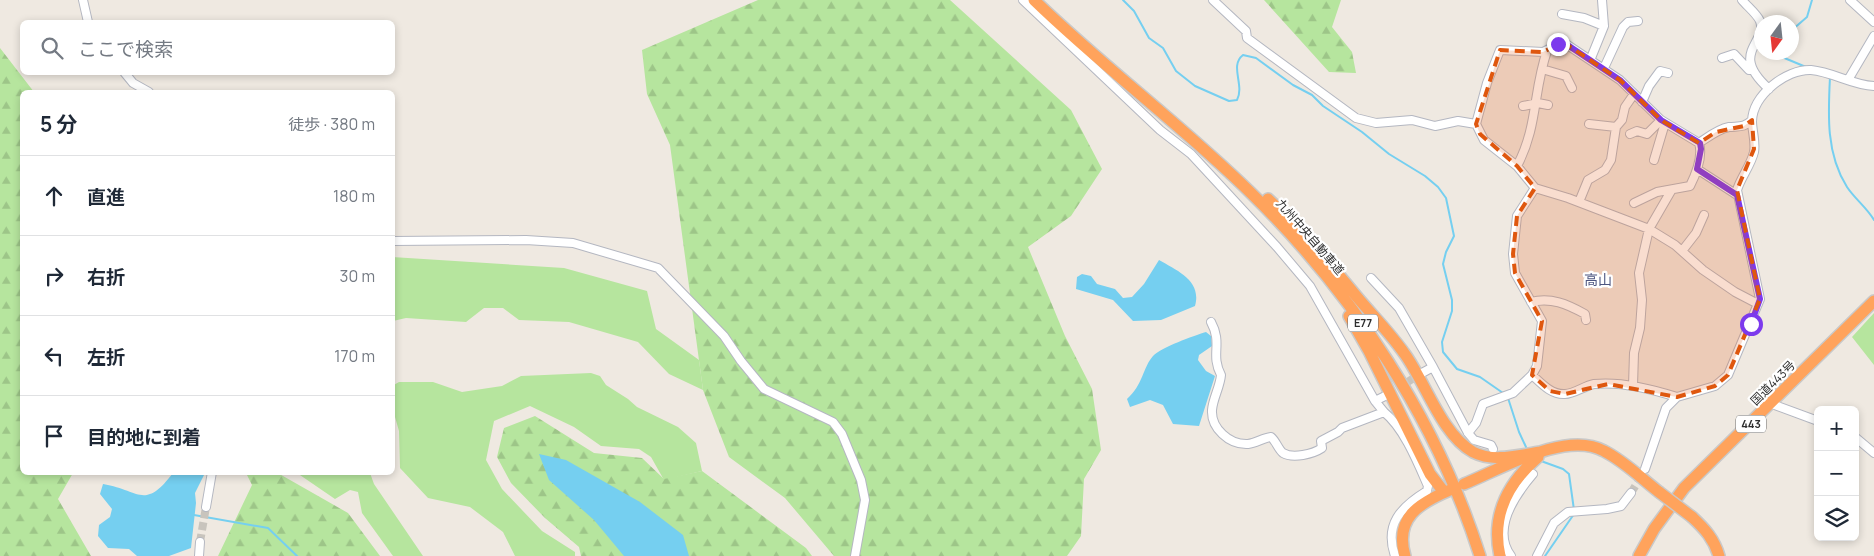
<!DOCTYPE html>
<html lang="ja">
<meta charset="utf-8">
<style>
body{margin:0;font-family:Manrope,"Noto Sans JP",sans-serif;background:#f6f6f7;color:#1f2937}
.controls{position:absolute;right:15px;bottom:15px;display:grid;overflow:hidden;border-radius:8px;box-shadow:0 2px 8px #0003}
.controls button{width:45px;height:45px;display:grid;place-items:center;padding:0;border:0;border-bottom:1px solid #e0e1e3;background:#fff;color:#1f2937;font:25px sans-serif}
.compass{position:absolute;left:1754px;top:15px;width:45px;height:45px;border-radius:50%;background:#fff;box-shadow:0 2px 8px #0003;rotate:195deg}
.stop{position:absolute;width:15px;height:15px;margin:-11px;border:4px solid #7c3aed;border-radius:50%;background:#fff}
.stop.end{background:#7c3aed;border-color:#fff;box-shadow:0 1px 5px #0008}
.list{margin:0;padding:0;list-style:none}
h2{display:flex;justify-content:space-between;align-items:center;height:65px;margin:0;padding:0 20px;font-size:21px}
h2 small{font-size:16px;font-weight:400;color:#747a83}
.list li{display:grid;grid-template-columns:32px 1fr auto;gap:15px;align-items:center;box-sizing:border-box;height:80px;padding:0 20px;border-top:1px solid #e0e1e3}
.list b{display:block;font-size:19px;white-space:nowrap}
.list em{font-size:16px;font-style:normal;color:#747a83}
.icon{flex:none;width:28px;height:28px;fill:none;stroke:currentColor;stroke-width:2;stroke-linecap:round;stroke-linejoin:round}
.map{position:relative;flex:none;width:1874px;height:556px;overflow:hidden}
.search{position:absolute;background:#fff;box-shadow:0 2px 8px #0003;left:20px;top:20px;width:375px;height:55px;display:flex;align-items:center;gap:12px;box-sizing:border-box;padding:0 18px;border-radius:8px;color:#747a83;font-size:19px}
.panel{position:absolute;background:#fff;box-shadow:0 2px 8px #0003;left:20px;top:90px;width:375px;height:385px;border-radius:8px}
.map>svg:first-child{display:block}
.grass{fill:#b6e59e}
.forest{fill:url(#forest-firs)}
.water{fill:#75cff0}
.lines{fill:none;stroke-linecap:round;stroke-linejoin:round}
.stream{stroke:#75cff0;stroke-width:2}
.minor-tunnel{stroke:#c8c4bd;stroke-width:8;stroke-dasharray:8 4;stroke-linecap:butt}
.minor-casing{stroke:#b4b7c1;stroke-width:10}
.highway-casing{stroke:#c9c9c9;stroke-width:14}
.minor{stroke:#fff;stroke-width:8}
.highway{stroke:#ffa35c;stroke-width:11}
.highway-bridge-casing{stroke:#c9c9c9;stroke-width:14;stroke-linecap:butt}
.highway-bridge{stroke:#ffa35c;stroke-width:11}
.route{stroke:#7c3aed;stroke-width:6}
.marked{fill:#df570e;fill-opacity:0.2;stroke:#df570e;stroke-width:4;stroke-dasharray:10 6;stroke-linejoin:round}
.labels{text-anchor:middle;stroke-width:4.5;stroke-linejoin:round;paint-order:stroke}
.shield{fill:#fff;stroke:#6d6d6d;stroke-width:1}
.shield-label{font-size:11px;font-weight:bold;fill:#2e2e2e}
.street-label{font-size:12px;fill:#2e2e2e;stroke:#fff}
.neighbourhood-label{font-size:14px;fill:#4d5680;stroke:#fff}
</style>
<div class="map">
<svg width="1874" height="556" viewBox="0 0 1874 556">
<defs>
<pattern id="forest-firs" width="22" height="20" patternUnits="userSpaceOnUse" patternTransform="scale(1.25)"><rect width="22" height="20" fill="#b6e59e"/><path d="M5 1l3.5 6h-7zM16 11l3.5 6h-7z" fill="#9dc588"/></pattern>
</defs>
<rect width="100%" height="100%" fill="#efe9e1"/>
<path class="grass" d="M392,257L564,268L647,291L656,329L699,360L703,390L669,374L638,342L569,322L519,320L503,308H484L466,322L406,318L393,321Z
M1874,313V365L1852,337Z
M591,373L600,376L606,385L628,399L637,407L678,427L696,443L702,471L664,480L651,457L639,449L601,446L574,427L530,406L494,421L486,460L502,489L542,531L575,552V556H515L503,532L470,507L428,498L400,468L399,431L393,410L392,386L399,382H433L462,392L502,386L521,376Z
M297,473H370L374,484L423,556H393L362,513L358,492L350,490L335,499Z"/>
<path class="forest" d="M758,0H950L1071,110L1102,169L1071,216L1028,247L1065,336L1092,389L1101,450L1084,479L1081,536L1067,556H834L785,498L729,457L703,390L670,145L647,94L642,50Z
M1264,0H1341L1332,27L1352,52L1356,73L1329,72Z
M0,48L34,92H22V472L73,473L58,499L91,556H0Z
M535,416L594,453L642,458L664,479L702,471L806,548L812,556H581L579,547L545,518L511,483L497,457L504,428Z
M276,472L348,513L380,556H218L252,485L246,473Z"/>
<path class="water" d="M1159,260C1178,271 1202,281 1195,306L1161,320L1133,321L1113,300L1076,289L1077,277L1082,274L1091,276L1097,284L1115,289L1123,298L1132,297L1144,284Z
M1206,332L1211,336L1212,346L1199,355L1198,360L1206,371L1215,376L1199,426L1173,424L1163,405L1150,400L1130,407L1127,399C1143,385 1143,367 1153,356C1162,347 1193,336 1206,332Z
M539,454L566,460L640,502L683,535L689,556H624L594,520L549,480Z
M173,473H203L204,475L195,493L196,503L191,548L169,556H137L129,549L108,548L98,536L99,525L110,517L112,509L100,494L103,484C140,490 144,511 173,473Z"/>
<g class="lines">
<path class="stream" d="M1123,0L1134,11L1149,38L1163,48L1176,71L1195,86L1229,101L1237,100C1245,85 1229,66 1243,55L1256,58L1293,85L1312,95L1323,106L1362,132L1389,154L1425,176L1438,187L1446,198L1454,236L1446,252L1443,264L1452,300V311L1442,342L1443,352L1457,369L1480,377L1503,393
M1792,30L1807,17L1812,0
M1782,52V57L1806,67
M1830,77C1828,115 1826,154 1847,187C1855,199 1867,208 1874,220
M1508,398L1519,432L1526,447
M1541,461L1563,469L1569,474L1574,510
M194,515L268,528L297,556
M1545,556L1574,514"/>
<path class="minor-tunnel" d="M1387,395L1422,373
M1631,493L1642,475
M200,542L206,507"/>
<defs>
<path id="minor" d="M83,0L88,22
M1023,0L1160,130L1191,154L1277,247L1310,286L1375,401
M1213,0L1246,31L1247,38L1356,118L1376,123L1412,120L1435,126L1458,121L1476,124
M1742,0C1747,6 1757,14 1760,21C1768,43 1728,52 1769,89
M1850,0L1874,22
M1562,14L1584,18L1604,26
M1591,58L1604,26L1602,0
M1722,58L1734,54L1749,70H1753
M1604,68L1623,27L1628,22L1638,21
M1542,69L1566,76L1572,88
M124,72L133,83L149,92
M1848,80L1874,36
M1642,102L1649,86L1660,71L1668,73
M1523,106L1538,103L1548,105
M1752,120C1744,128 1739,126 1729,127C1718,129 1708,137 1699,143L1661,120L1620,80L1563,42L1543,52L1500,50L1487,83L1476,124L1484,140L1517,166L1535,188L1568,198L1649,229L1675,245L1703,270L1735,292L1758,304
M1589,124L1616,127
M1630,134L1637,131L1647,134L1661,120
M1654,160L1665,123
M1517,166C1538,127 1533,91 1547,51
M1697,169L1737,195
M1579,202L1588,180L1605,170L1611,160L1616,127L1622,120L1625,107L1634,94
M1634,203L1657,192L1690,186C1696,174 1703,156 1699,143
M392,241L526,240L573,243L658,268L724,336L741,361L764,389L833,422L842,434L861,480L865,500L855,556
M1682,251L1696,233L1704,215
M1371,278L1399,308L1433,367L1422,373
M1531,302C1551,297 1567,304 1585,314L1586,320
M1211,322C1223,344 1210,354 1221,375C1220,387 1213,398 1212,410C1211,428 1229,445 1248,444C1256,443 1263,438 1271,437C1276,441 1278,449 1283,453C1293,459 1313,454 1322,448L1321,441L1338,432L1342,428L1384,412L1375,401L1385,396
M1433,367L1468,433L1474,440L1491,445L1493,449
M1532,375C1541,383 1551,395 1565,394C1574,394 1584,386 1594,384C1621,381 1652,389 1677,397
M1633,386L1634,353L1640,328L1642,300L1639,273L1649,229L1671,191
M1772,404L1818,421
M1384,412C1404,428 1418,463 1428,486L1427,491C1401,507 1384,524 1395,556
M1468,433L1476,423L1483,404L1513,393L1532,375L1537,366L1542,321L1515,273L1513,254L1517,216L1535,188
M1855,437L1874,453
M1645,469L1666,408L1677,397L1715,386L1728,375L1760,299L1737,190C1741,177 1751,165 1754,152C1756,142 1752,131 1752,121C1753,95 1786,69 1811,70C1833,72 1852,85 1874,86
M206,507L212,472
M199,556L200,542
M1511,556C1491,529 1515,495 1533,474
M1537,556L1554,523L1568,512L1607,509L1621,506L1631,493"/>
<path id="highway" d="M1034,0C1104,68 1183,126 1252,194C1353,293 1437,420 1480,556
M1268,199C1301,229 1329,263 1357,297C1373,316 1390,333 1404,353C1425,381 1441,434 1473,452C1494,463 1519,455 1541,452
M1349,316L1369,351L1430,474L1444,492
M1464,484C1501,469 1566,430 1604,451C1624,461 1641,478 1659,492
M1692,517C1705,529 1714,539 1719,556
M1405,556C1394,518 1419,503 1450,490
M1500,556C1491,516 1508,483 1538,457
M1639,556L1654,529L1684,488L1874,301"/>
</defs>
<use href="#minor" class="minor-casing"/>
<use href="#highway" class="highway-casing"/>
<use href="#minor" class="minor"/>
<use href="#highway" class="highway"/>
<defs>
<path id="highway-bridge" d="M1659,492L1692,517"/>
</defs>
<use href="#highway-bridge" class="highway-bridge-casing"/>
<use href="#highway-bridge" class="highway-bridge"/>
</g>
<g class="lines">
<path class="route" d="M1558,44L1563,42L1620,80L1661,120L1700,143L1701,149L1697,169L1737,195L1760,299L1751,324"/>
</g>
<path class="marked" d="M1563,42L1620,80L1661,120L1699,143L1716,132L1744,126L1752,120L1754,149L1737,190L1760,299L1728,375L1715,386L1677,397L1608,384L1565,394L1550,391L1532,375L1542,321L1515,273L1513,254L1517,216L1535,188L1517,166L1480,134L1476,124L1500,50L1543,52Z"/>
<g class="labels">
<g class="shield">
<rect x="1348" y="314.5" width="30" height="17" rx="4"/>
<rect x="1736" y="415.5" width="30" height="17" rx="4"/>
</g>
<g class="shield-label">
<text x="1363" y="327">E77</text>
<text x="1751" y="428">443</text>
</g>
<g class="street-label">
<text transform="translate(1310 237) rotate(49)" y="4">九州中央自動車道</text>
<text transform="translate(1773 383) rotate(-45)" y="4">国道443号</text>
</g>
<g class="neighbourhood-label">
<text x="1598" y="285">高山</text>
</g>
</g>
</svg>
<div class="controls">
<button>+</button>
<button>−</button>
<button><svg class="icon" aria-label="layers" viewBox="0 0 24 24"><path d="M12 4l9 5-9 5-9-5zM3 14l9 5 9-5"/></svg></button>
</div>
<svg class="compass" viewBox="-18 -18 36 36"><path d="M0-13l5 13h-10z" fill="#e53935"/><path d="M0 13l5-13h-10z" fill="#747a83"/></svg>
<div class="stop" style="left:1751px;top:324px"></div>
<div class="stop end" style="left:1558px;top:44px"></div>
<div class="search"><svg class="icon" aria-label="search" viewBox="0 0 24 24"><circle cx="10" cy="10" r="6"/><path d="M15 15l6 6"/></svg>ここで検索</div>
<section class="panel">
<h2>5 分<small>徒歩 · 380 m</small></h2>
<ul class="list">
<li><svg class="icon" aria-label="ahead" viewBox="0 0 24 24"><path d="M12 20V5M6 11l6-6 6 6"/></svg><div><b>直進</b></div><em>180 m</em></li>
<li><svg class="icon" aria-label="right" viewBox="0 0 24 24"><path d="M7 20v-9h11M14 6l5 5-5 5"/></svg><div><b>右折</b></div><em>30 m</em></li>
<li><svg class="icon" aria-label="left" viewBox="0 0 24 24"><path d="M17 20v-9H6M10 6l-5 5 5 5"/></svg><div><b>左折</b></div><em>170 m</em></li>
<li><svg class="icon" aria-label="arrive" viewBox="0 0 24 24"><path d="M6 21V4h12l-3 4 3 4H6"/></svg><div><b>目的地に到着</b></div></li>
</ul>
</section>
</div>
